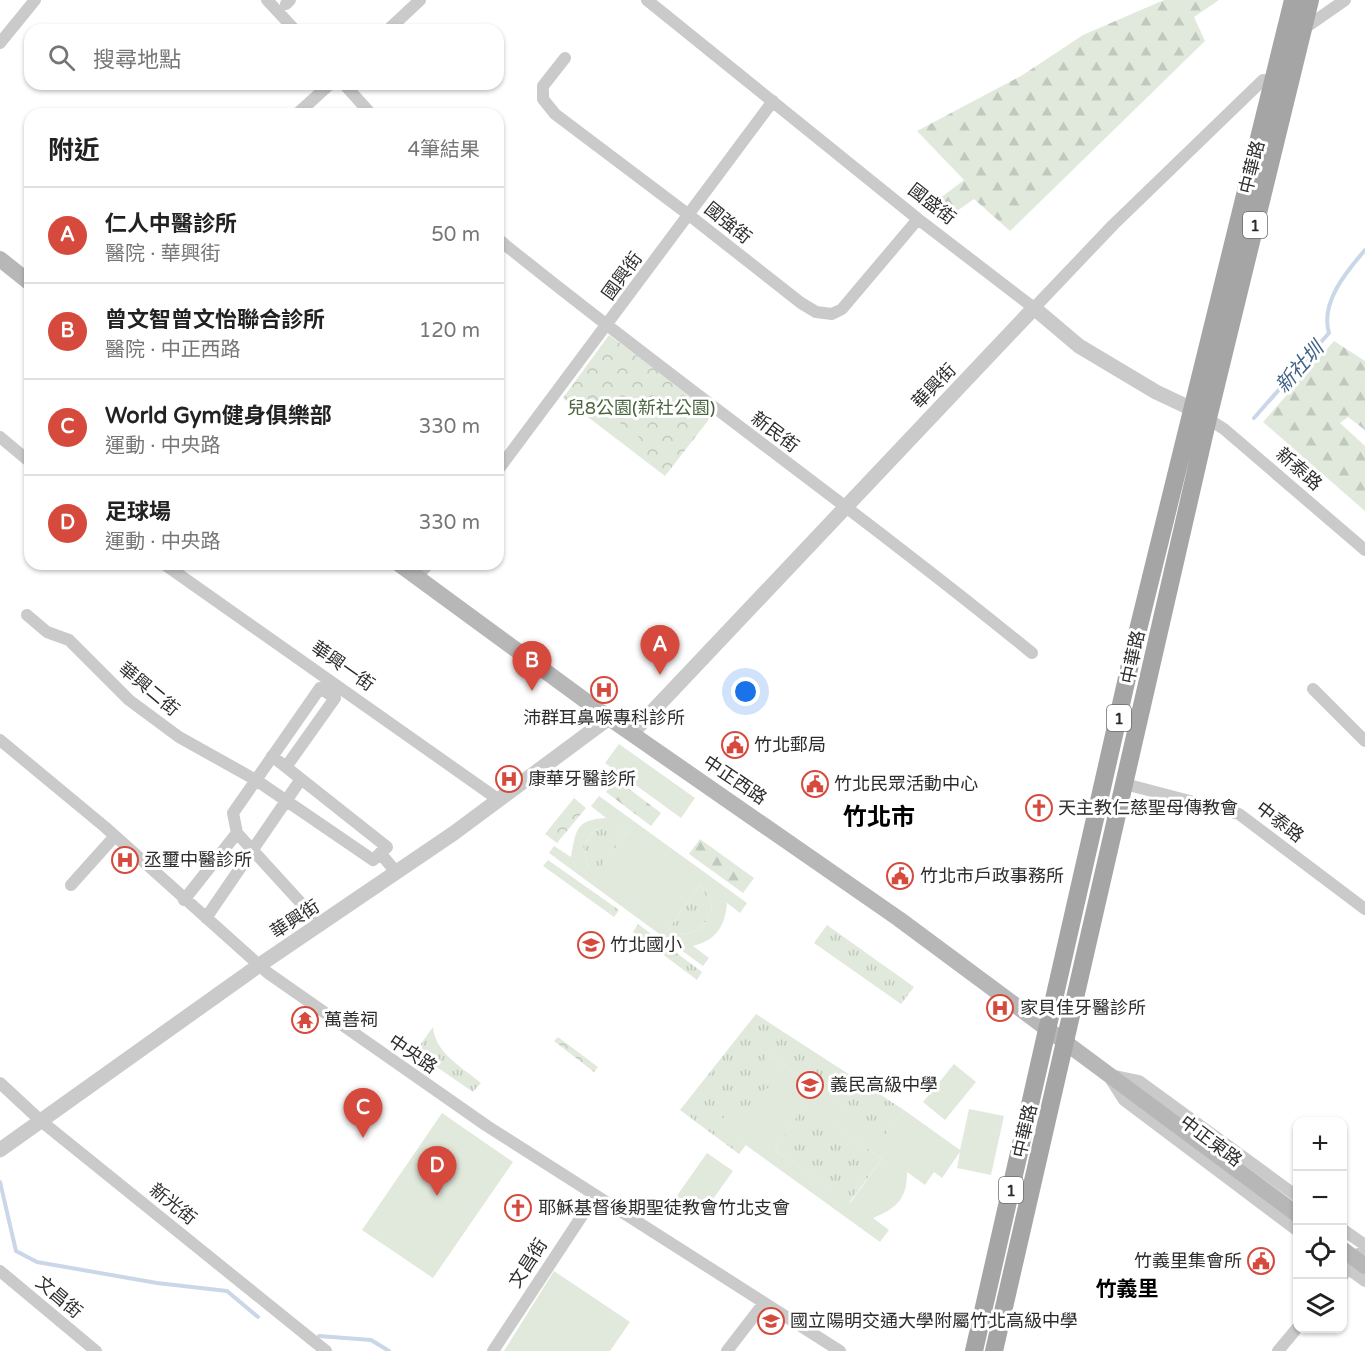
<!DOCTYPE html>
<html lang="zh-TW">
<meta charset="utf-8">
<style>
body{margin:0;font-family:"Varela Round","Noto Sans TC",sans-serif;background:#f2f2f2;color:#222}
.controls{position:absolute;right:18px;bottom:18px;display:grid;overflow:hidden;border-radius:12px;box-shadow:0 2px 4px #0004}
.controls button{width:54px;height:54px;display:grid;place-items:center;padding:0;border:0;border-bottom:2px solid #e0e0e0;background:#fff;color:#222;font:30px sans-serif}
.you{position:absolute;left:746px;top:692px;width:21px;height:21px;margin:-15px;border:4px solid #fff;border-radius:50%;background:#1a73e8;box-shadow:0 0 0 9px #1a73e833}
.badge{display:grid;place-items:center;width:39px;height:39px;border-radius:50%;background:#d6493d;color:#fff;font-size:20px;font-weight:700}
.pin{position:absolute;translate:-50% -50px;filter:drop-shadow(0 2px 3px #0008)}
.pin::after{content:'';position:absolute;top:32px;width:21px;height:18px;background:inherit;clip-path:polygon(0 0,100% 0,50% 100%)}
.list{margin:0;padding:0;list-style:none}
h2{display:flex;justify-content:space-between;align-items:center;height:78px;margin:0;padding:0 24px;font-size:26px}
h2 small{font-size:20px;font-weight:400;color:#767676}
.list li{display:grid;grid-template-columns:39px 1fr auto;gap:18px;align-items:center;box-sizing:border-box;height:96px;padding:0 24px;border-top:2px solid #e0e0e0}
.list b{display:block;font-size:22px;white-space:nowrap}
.list p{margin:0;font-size:20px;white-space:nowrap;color:#767676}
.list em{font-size:20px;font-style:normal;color:#767676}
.icon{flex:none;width:33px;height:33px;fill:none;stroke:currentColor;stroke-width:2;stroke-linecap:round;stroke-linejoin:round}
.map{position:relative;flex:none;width:1365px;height:1351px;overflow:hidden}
.search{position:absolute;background:#fff;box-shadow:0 2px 4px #0004;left:24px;top:24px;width:480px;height:66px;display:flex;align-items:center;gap:15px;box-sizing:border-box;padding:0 21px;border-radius:18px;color:#767676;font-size:22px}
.panel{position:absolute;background:#fff;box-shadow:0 2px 4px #0004;left:24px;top:108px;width:480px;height:462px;border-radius:18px}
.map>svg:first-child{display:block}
.grass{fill:url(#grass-tufts)}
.forest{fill:url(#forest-firs)}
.park{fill:url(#park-crowns)}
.pitch{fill:#e1e9dc;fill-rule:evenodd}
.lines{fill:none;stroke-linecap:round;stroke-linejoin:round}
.stream{stroke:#c9d7e8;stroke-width:4}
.minor{stroke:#cacaca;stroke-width:12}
.tertiary{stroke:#cacaca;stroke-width:15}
.secondary{stroke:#b7b7b7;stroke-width:16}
.primary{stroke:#a5a5a5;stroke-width:18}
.secondary-bridge{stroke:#b7b7b7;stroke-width:16}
.labels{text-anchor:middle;stroke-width:6;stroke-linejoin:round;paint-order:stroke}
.shield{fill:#fff;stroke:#6c6c6c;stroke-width:1.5}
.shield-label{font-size:16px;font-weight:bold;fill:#2d2d2d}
.street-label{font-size:18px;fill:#2d2d2d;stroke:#fff}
.park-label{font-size:18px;fill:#4a653e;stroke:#fff}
.poi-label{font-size:18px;fill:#2d2d2d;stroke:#fff;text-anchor:start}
.water-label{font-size:20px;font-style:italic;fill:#426288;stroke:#fff}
.quarter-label{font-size:21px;font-weight:bold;fill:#000;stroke:#fff}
.district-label{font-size:24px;font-weight:bold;fill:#000;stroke:#fff}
</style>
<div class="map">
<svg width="1365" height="1351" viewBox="0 0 1365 1351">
<defs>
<pattern id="grass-tufts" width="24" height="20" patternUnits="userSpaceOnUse" patternTransform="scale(1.5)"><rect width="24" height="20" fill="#e1e9dc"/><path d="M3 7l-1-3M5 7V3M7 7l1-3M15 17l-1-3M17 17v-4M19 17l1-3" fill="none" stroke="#c1c8bd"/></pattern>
<pattern id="forest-firs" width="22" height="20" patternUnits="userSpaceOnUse" patternTransform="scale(1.5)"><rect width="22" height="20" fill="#e1e9dc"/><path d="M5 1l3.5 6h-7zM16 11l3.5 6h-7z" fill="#c1c8bd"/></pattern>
<pattern id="park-crowns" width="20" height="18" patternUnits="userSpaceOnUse" patternTransform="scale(1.5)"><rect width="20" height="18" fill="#e1e9dc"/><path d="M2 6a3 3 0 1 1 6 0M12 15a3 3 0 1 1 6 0" fill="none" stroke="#c1c8bd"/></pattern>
</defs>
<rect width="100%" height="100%" fill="#fff"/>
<path class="grass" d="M603,827H617L627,833L596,874L588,868L583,846L595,830Z
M548,860L619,910L614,917L543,866Z
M700,885L712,900C712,922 699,934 678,935L669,928Z
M638,924L702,972L697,980L633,932Z
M827,925L914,987L901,1004L814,943Z
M756,1014L904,1110L884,1137L768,1054L781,1083L749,1129L719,1124L746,1145L739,1154L680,1110Z
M433,1027C435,1053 462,1067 481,1083L473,1092L415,1052Z
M805,1103L882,1159L849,1203L775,1150Z"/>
<path class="forest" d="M1164,0H1219L1194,17L1205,41L1010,231L974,199L954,213L939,199L964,180L917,131L1021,76L1083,35Z
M1334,341L1365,361V430L1348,417L1340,423L1365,446V511L1263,422Z
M616,779L661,813L651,826L606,792Z
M700,839L754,878L743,893L689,854Z"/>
<path class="park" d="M609,335L714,413L665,476L563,398Z
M574,798L586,808L557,843L545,834Z
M558,1037L598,1067L594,1072L554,1041Z"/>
<path class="pitch" d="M605,416H611L639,437L640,443L631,447L602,426L601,419Z
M619,744L695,798L681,818L605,763Z
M599,796L747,903L740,913L727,903C725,927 716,940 693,946L709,958L703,966L549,853L554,846L571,857C576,829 576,820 606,818L591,806ZM603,827H616L627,833L596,873L588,868L583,846L595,830ZM700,885L712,900C712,922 699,934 678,935L669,928Z
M768,1054L884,1136L904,1110L960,1150L969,1109L1004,1116L991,1175L957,1168L960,1152L942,1178L934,1172L925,1185L907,1172C907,1199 897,1208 873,1218L889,1230L880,1242L718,1125L728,1112L748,1128C744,1104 758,1089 781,1083L759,1067ZM805,1104L882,1159L850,1203L775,1150Z
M954,1064L976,1082L945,1120L923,1102Z
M442,1113L513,1162L433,1278L362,1230Z
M707,1153L733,1171L701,1216L676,1197Z
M554,1271L630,1322L610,1351H504Z"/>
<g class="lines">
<path class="stream" d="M1254,418L1329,333C1320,303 1346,272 1365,250
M0,1182L16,1251L37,1262L157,1283L227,1291L258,1317
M319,1336L371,1340L389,1351"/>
<path class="minor" d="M267,0L295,30
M647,0L918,219L1034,308L1113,225L1263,80L1274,82
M286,4L290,0
M388,30L420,0
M1302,30L1345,0
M0,43L35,0
M565,58L543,86V99L555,114L689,215L801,303L816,312L832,314L842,309L918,219
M344,84L371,114
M297,114L330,84
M498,239C673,381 858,511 1032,653
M1202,415L1224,429L1365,550
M0,437L30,462
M498,470L773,101
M164,564L499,800
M417,577L428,564
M27,615L47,632L69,640L129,700L179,737L256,780L373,860L387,847L272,756
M1313,689L1365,741
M0,740L105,827L268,973L487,1126L840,1351
M286,767L335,698L320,688L233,813L237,833L321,925
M1125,784L1239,814L1365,909
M380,853L397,873
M71,885L115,836
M184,900L237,833
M206,918L301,779
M1115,1076L1139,1081L1298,1197
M1110,1078L1124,1100L1298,1231
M0,1083L41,1121L326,1351
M1342,1229L1365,1245
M1343,1265L1365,1281
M0,1271L96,1351
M1342,1276L1365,1247
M493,1351L595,1196
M727,1351L764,1303
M1278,1351L1298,1327"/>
<path class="tertiary" d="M632,733L1034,308L1079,346L1156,392L1192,409
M0,1150L258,966L454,833L609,718"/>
<path class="secondary" d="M0,259L30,283
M399,564L609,718L899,919L1298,1215"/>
<path class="primary" d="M974,1351L1137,634L1293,0
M994,1351L1208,418L1310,0"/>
<path class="secondary-bridge" d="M1342,1249L1365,1266"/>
</g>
<defs>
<symbol id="hospital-ring" viewBox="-11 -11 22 22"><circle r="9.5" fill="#fff" stroke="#d6493d" stroke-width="1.5"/><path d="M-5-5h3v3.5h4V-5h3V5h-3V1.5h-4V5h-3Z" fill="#d6493d"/></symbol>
<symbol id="civic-ring" viewBox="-11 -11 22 22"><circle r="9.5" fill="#fff" stroke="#d6493d" stroke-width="1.5"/><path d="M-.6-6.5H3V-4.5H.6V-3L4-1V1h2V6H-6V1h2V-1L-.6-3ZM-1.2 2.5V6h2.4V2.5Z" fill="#d6493d"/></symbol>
<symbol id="church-ring" viewBox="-11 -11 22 22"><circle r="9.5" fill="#fff" stroke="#d6493d" stroke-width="1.5"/><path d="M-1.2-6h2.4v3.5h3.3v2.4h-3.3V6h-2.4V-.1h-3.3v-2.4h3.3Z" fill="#d6493d"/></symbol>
<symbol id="school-ring" viewBox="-11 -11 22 22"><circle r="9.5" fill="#fff" stroke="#d6493d" stroke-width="1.5"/><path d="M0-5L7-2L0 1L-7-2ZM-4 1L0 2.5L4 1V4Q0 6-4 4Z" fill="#d6493d"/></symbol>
<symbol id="temple-ring" viewBox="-11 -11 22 22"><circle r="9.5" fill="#fff" stroke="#d6493d" stroke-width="1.5"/><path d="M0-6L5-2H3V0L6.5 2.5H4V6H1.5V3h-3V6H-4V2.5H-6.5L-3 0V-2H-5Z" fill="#d6493d"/></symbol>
</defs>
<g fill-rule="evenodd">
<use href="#hospital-ring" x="589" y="675" width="30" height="30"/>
<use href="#civic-ring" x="720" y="730" width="30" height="30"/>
<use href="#hospital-ring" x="494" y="764" width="30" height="30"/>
<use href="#civic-ring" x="800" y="769" width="30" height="30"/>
<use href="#church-ring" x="1024" y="793" width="30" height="30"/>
<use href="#hospital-ring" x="110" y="845" width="30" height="30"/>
<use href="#civic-ring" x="885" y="861" width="30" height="30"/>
<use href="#school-ring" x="576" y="930" width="30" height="30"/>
<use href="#hospital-ring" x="985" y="993" width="30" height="30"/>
<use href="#temple-ring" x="290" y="1005" width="30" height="30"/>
<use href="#school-ring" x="795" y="1070" width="30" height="30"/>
<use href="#church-ring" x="503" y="1193" width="30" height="30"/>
<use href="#civic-ring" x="1246" y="1246" width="30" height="30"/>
<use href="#school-ring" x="756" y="1306" width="30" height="30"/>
</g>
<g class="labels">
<g class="shield">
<rect x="1243" y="212" width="24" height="26" rx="4.5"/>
<rect x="1107" y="705" width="24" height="26" rx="4.5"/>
<rect x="999" y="1177" width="24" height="26" rx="4.5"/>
</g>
<g class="shield-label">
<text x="1255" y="231">1</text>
<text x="1119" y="724">1</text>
<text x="1011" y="1196">1</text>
</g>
<g class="street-label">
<text transform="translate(1252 167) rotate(-76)" y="6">中華路</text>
<text transform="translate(932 204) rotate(38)" y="6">國盛街</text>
<text transform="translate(728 223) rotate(39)" y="6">國強街</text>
<text transform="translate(622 276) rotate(-54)" y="6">國興街</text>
<text transform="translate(934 386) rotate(-46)" y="6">華興街</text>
<text transform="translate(775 432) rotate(37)" y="6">新民街</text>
<text transform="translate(1299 469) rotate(41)" y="6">新泰路</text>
<text transform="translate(1133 657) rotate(-78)" y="6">中華路</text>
<text transform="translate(343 666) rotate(35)" y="6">華興一街</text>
<text transform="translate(149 689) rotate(40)" y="6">華興二街</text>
<text transform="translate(735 780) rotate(34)" y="6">中正西路</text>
<text transform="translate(1280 822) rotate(37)" y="6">中泰路</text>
<text transform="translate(295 919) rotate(-33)" y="6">華興街</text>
<text transform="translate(413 1054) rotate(34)" y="6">中央路</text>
<text transform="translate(1025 1131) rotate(-77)" y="6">中華路</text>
<text transform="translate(1211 1141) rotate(37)" y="6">中正東路</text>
<text transform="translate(173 1204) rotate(39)" y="6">新光街</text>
<text transform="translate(528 1263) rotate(-57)" y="6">文昌街</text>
<text transform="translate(59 1297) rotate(40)" y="6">文昌街</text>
</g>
<g class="park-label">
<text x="641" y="414">兒8公園(新社公園)</text>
</g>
<g class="poi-label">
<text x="604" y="724" text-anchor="middle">沛群耳鼻喉專科診所</text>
<text x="754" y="751">竹北郵局</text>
<text x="528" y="785">康華牙醫診所</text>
<text x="834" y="790">竹北民眾活動中心</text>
<text x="1058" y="814">天主教仁慈聖母傳教會</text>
<text x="144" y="866">丞璽中醫診所</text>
<text x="920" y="882">竹北市戶政事務所</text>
<text x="610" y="951">竹北國小</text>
<text x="1020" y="1014">家貝佳牙醫診所</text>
<text x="324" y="1026">萬善祠</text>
<text x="830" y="1091">義民高級中學</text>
<text x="538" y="1214">耶穌基督後期聖徒教會竹北支會</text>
<text x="1242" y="1267" text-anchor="end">竹義里集會所</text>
<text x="790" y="1327">國立陽明交通大學附屬竹北高級中學</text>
</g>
<g class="water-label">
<text transform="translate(1299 367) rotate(-48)" y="7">新社圳</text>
</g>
<g class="quarter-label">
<text x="1127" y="1296">竹義里</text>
</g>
<g class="district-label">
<text x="879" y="825">竹北市</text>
</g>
</g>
</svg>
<div class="controls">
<button>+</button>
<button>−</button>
<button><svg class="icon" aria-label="locate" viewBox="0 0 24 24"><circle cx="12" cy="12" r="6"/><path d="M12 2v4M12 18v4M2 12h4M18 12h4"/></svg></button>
<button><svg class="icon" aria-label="layers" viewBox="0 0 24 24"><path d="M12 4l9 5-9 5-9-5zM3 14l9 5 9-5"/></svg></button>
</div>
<div class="you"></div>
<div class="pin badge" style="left:660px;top:675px">A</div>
<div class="pin badge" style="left:532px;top:691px">B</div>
<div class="pin badge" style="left:363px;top:1138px">C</div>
<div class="pin badge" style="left:437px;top:1196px">D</div>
<div class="search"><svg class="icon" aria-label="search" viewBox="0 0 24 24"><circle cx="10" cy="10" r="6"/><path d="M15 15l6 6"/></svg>搜尋地點</div>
<section class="panel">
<h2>附近<small>4筆結果</small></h2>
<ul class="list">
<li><span class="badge">A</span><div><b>仁人中醫診所</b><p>醫院 · 華興街</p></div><em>50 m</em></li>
<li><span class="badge">B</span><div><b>曾文智曾文怡聯合診所</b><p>醫院 · 中正西路</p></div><em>120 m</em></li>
<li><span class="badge">C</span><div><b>World Gym健身俱樂部</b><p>運動 · 中央路</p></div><em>330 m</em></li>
<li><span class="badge">D</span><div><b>足球場</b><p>運動 · 中央路</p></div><em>330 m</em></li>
</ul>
</section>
</div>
